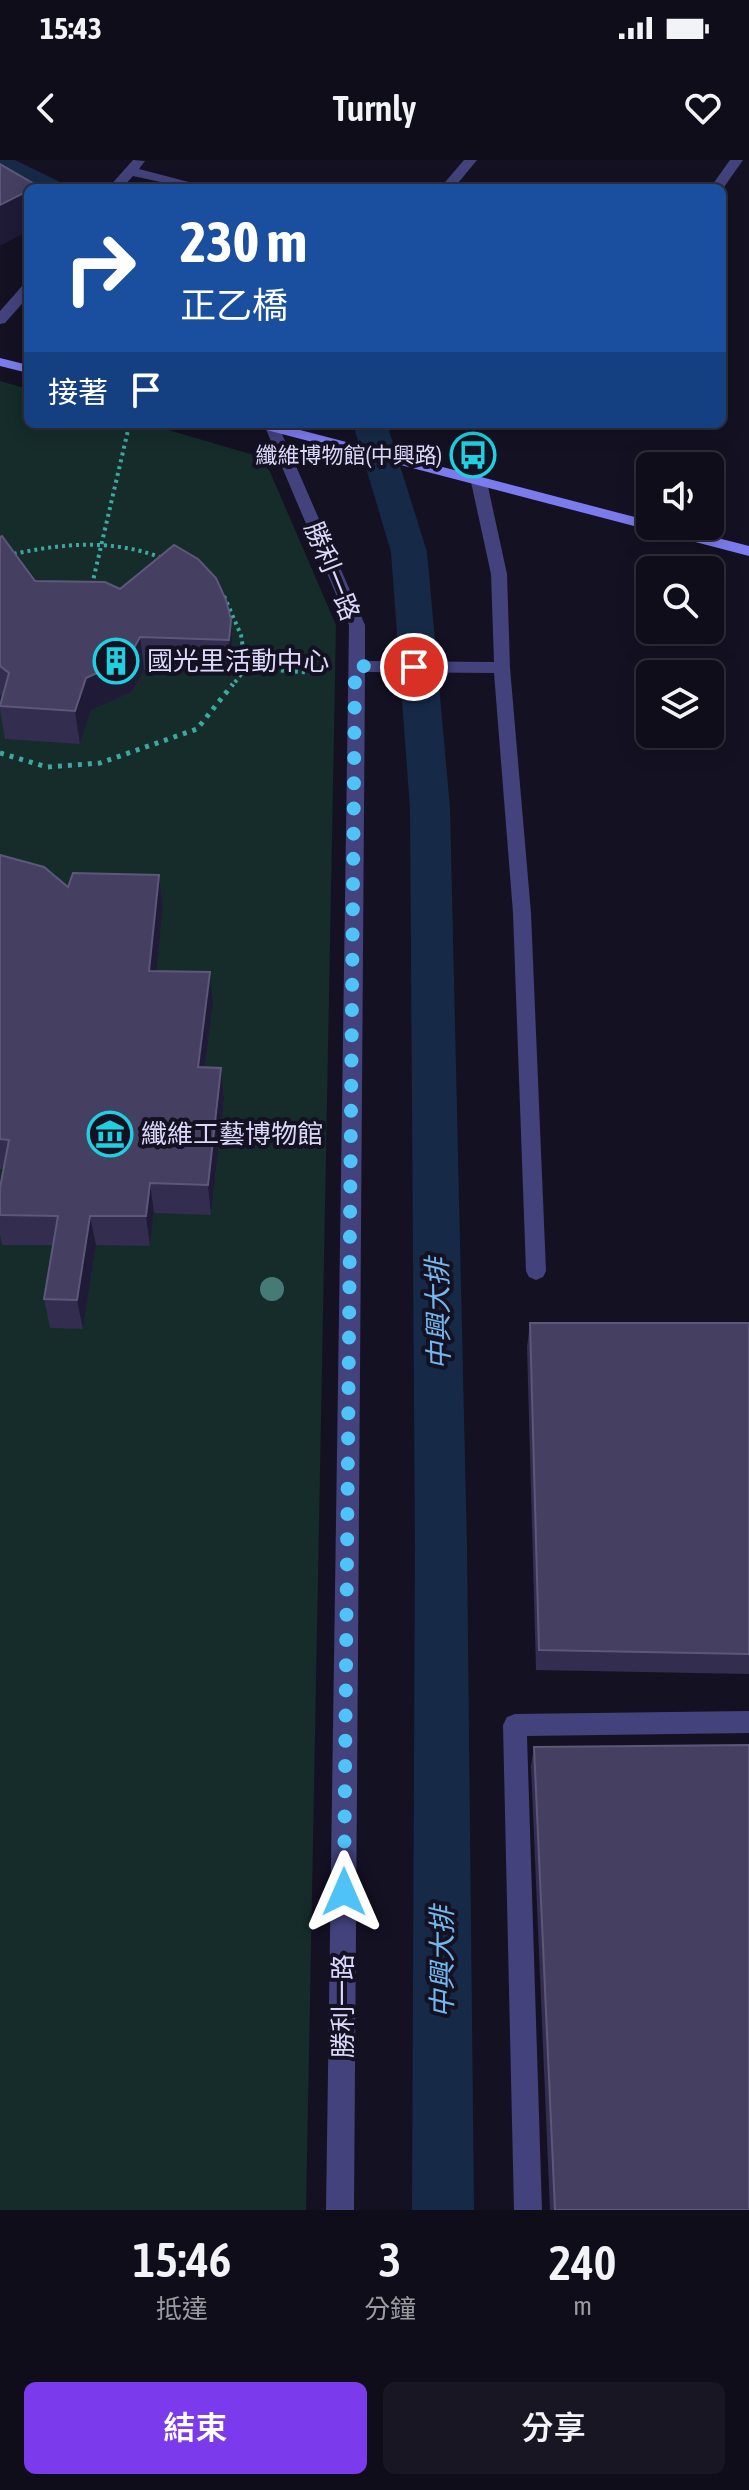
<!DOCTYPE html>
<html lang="zh-TW">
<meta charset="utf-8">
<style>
body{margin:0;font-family:"Asap Condensed","Noto Sans TC",sans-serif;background:#181623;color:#f1f3f6;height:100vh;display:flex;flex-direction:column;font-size:30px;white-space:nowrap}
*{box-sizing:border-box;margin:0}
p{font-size:26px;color:#9b9ca2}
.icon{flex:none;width:44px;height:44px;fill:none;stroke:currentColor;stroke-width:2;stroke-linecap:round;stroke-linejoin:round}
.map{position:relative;height:2050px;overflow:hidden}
.details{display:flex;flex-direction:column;background:#0f0d1a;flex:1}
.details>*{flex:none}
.guide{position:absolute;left:24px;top:24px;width:702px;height:244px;border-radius:12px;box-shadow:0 4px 20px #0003,0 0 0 2px #2f2d39;background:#1a4fa0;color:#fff;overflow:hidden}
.controls{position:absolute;left:636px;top:292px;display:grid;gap:16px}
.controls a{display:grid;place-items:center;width:88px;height:88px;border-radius:12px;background:#0f0d1a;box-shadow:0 4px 20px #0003,0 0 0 2px #2f2d39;font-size:40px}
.pin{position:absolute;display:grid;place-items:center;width:68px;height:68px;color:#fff;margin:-34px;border:4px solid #fff;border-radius:50%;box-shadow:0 2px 8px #0007}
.me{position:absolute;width:88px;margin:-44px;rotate:0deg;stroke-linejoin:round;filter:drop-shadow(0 0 6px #0008)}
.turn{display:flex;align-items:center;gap:28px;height:168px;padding:0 24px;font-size:36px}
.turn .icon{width:104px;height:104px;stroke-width:2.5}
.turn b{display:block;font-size:56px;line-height:68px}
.then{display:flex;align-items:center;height:76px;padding:0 24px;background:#0003;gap:16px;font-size:30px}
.eta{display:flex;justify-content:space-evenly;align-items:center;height:136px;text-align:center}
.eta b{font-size:48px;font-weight:600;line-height:56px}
.cta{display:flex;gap:16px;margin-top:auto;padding:16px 24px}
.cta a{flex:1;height:92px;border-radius:12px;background:#7c3aed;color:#fff;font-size:32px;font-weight:600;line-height:92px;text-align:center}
.cta a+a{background:#181623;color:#f1f3f6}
.status{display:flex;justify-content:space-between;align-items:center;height:56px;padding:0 40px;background:#0f0d1a;direction:ltr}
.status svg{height:22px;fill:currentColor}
header{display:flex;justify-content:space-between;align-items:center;height:104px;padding:0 24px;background:#0f0d1a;font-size:36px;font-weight:600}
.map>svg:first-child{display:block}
.green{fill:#152c2b}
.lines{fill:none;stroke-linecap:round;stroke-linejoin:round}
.canal{fill:#162a48;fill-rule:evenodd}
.path-far1{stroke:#3ea8a0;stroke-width:4;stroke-dasharray:3 4;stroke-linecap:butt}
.path{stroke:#3ea8a0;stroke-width:5;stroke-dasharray:4 6;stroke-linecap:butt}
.lane{fill:#43427c;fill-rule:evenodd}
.street{fill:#43427c;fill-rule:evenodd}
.secondary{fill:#7c7bee;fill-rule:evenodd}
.tree{fill:#457b74}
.wall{fill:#332d4f}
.shaded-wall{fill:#1f1a36}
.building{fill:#453f61;stroke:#5d5779;stroke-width:2}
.route{stroke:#4fc3f7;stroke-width:14;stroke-dasharray:0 25.2}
.labels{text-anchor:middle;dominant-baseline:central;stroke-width:8;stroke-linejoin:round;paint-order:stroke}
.far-poi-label{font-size:22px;fill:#dcd8fa;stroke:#141123;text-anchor:end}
.street-label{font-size:26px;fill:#dcd8fa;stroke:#141123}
.poi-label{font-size:26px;fill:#dcd8fa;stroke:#141123;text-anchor:start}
.water-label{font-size:28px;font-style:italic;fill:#73b7ed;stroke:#141123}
</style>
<div class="status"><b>15:43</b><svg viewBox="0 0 49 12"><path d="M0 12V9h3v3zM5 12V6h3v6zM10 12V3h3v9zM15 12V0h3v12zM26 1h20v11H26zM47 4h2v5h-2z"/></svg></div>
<header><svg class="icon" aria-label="back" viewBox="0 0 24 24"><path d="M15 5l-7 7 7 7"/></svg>Turnly<svg class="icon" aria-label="heart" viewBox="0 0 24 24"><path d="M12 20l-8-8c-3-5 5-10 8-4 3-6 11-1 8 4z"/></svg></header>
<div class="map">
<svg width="749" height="2050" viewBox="0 0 749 2050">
<rect width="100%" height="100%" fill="#141123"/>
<path class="green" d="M0 221 28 229V264H148L264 298 336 465 306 2050H0Z"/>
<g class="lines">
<path class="canal" d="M0 0H15L60 22 64 28 28 29 0 16Z
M353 264H387L427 392 450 648 467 1388 474 2050H412L415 1388 410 648 391 392Z"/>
<path class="path-far1" d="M0 397C56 384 110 377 165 399
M92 425 129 266
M224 436 241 475 246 508 232 526
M246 508 317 513"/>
<path class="path" d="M0 593 47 607 100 603 197 569 233 524"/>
<path class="lane" d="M730 0H743L722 30 710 28Z"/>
<path class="street" d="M133 0 145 1 139 9 212 28H188L133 16 122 28H108Z
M464 0H477L454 28H440Z
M28 124V137L5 163 0 164V151L23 125Z
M267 264H277L279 267 365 465V501L494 502 491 414 471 322 479 317 487 322 507 414 510 508 531 753 546 1111 543 1117 536 1120 529 1117 526 1111 513 753 494 513 365 512 354 2050H326L349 465 265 267Z
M749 1551V1573L527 1576 542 2050H514L503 1565 507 1557 515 1554Z"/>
<path class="secondary" d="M0 198 28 205V213L0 206Z
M253 264H277L650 361V366H671L749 386V396L255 267Z"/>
</g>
<circle class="tree" cx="272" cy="1129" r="12"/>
<path class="wall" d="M0 377 35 421 120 429 231 460 233 493 231 513 144 510 132 532 91 550 80 584 5 579 0 550V543L2 536 0 534Z
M0 695 68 727 159 715 163 747 156 811 213 844 205 907 221 908 224 939 211 1055 154 1053 150 1086 96 1085 83 1169 50 1168 44 1139 53 1085H2L0 1075V1028L4 1009H0Z
M530 1163H749V1514L536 1510 527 1187Z
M534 1587 749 2050H550L531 1606Z"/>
<path class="shaded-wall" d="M28 31V71L0 86V45Z
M231 460 233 493 231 513 229 480Z
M140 477 144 510 132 532 91 550 80 584 75 551 86 518Z
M159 715 163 747 153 843 149 811Z
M210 812 213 844 201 938 198 907Z
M221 908 224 939 211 1055 208 1025Z
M150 1023 154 1053 150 1086 146 1056Z
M90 1056 96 1085 83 1169 77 1140Z"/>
<path class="building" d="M0 4 38 26 33 28H28V31L0 45Z
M2 376 35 421 105 422 120 429 174 385 198 399 216 418 226 440 231 460 229 480 140 477 128 499 86 518 75 551 0 546 9 513 0 506V377Z
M0 695 44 707 68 727 73 713 159 715 149 811 210 812 198 907 221 908 208 1025 150 1023 146 1056H90L77 1140 44 1139 58 1056 0 1055V1028L9 980 0 979Z
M530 1163H749V1494L539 1490Z
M749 1585V2050H555L534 1587Z"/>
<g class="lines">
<path class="route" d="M344 1732 355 506 414 507"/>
</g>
<defs>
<g id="bus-ring" transform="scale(2.3)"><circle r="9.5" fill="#141123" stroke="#1dd1e1" stroke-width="1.5"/><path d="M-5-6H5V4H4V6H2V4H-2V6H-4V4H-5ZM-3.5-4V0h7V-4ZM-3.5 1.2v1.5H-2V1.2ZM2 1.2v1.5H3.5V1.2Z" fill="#1dd1e1"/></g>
<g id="building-ring" transform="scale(2.3)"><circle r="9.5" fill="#141123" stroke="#1dd1e1" stroke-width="1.5"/><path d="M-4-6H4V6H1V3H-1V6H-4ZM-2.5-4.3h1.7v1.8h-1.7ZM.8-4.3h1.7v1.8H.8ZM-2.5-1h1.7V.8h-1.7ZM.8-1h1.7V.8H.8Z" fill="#1dd1e1"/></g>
<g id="museum-ring" transform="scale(2.3)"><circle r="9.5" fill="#141123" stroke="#1dd1e1" stroke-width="1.5"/><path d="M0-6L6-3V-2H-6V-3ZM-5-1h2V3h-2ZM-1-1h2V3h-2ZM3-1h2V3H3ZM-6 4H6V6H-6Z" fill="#1dd1e1"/></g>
</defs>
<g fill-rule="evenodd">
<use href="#bus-ring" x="473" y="295"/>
<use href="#building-ring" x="116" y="501"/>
<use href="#museum-ring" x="110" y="974"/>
</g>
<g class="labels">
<g class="far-poi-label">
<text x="442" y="295">纖維博物館(中興路)</text>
</g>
<g class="street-label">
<text transform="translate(332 411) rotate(68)">勝利一路</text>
<text transform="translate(343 1846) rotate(-90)">勝利一路</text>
</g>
<g class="poi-label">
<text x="147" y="501">國光里活動中心</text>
<text x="141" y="974">纖維工藝博物館</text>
</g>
<g class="water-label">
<text transform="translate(438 1154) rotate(-91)">中興大排</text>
<text transform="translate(442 1802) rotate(-90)">中興大排</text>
</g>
</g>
</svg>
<div class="controls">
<a><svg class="icon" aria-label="sound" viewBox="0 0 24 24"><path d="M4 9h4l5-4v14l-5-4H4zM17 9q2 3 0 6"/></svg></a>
<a><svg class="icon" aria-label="search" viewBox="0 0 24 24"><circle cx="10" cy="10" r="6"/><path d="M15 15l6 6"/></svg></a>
<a><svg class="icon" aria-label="layers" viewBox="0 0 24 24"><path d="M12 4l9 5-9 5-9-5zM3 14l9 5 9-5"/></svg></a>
</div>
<div class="pin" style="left:414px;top:507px;background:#d93025"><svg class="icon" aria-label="arrive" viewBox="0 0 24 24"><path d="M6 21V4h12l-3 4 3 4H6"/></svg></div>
<svg class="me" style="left:344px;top:1732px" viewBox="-20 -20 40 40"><path d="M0-17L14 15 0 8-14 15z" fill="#4fc3f7" stroke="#fff" stroke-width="4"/></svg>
<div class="guide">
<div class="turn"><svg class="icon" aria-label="right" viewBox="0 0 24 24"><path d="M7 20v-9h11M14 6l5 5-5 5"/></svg><div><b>230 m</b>正乙橋</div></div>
<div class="then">接著<svg class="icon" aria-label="arrive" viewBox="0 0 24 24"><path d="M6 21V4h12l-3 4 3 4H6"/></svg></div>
</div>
</div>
<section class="details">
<div class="eta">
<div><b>15:46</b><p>抵達</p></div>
<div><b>3</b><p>分鐘</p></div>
<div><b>240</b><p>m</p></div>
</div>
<div class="cta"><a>結束</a><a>分享</a></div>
</section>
